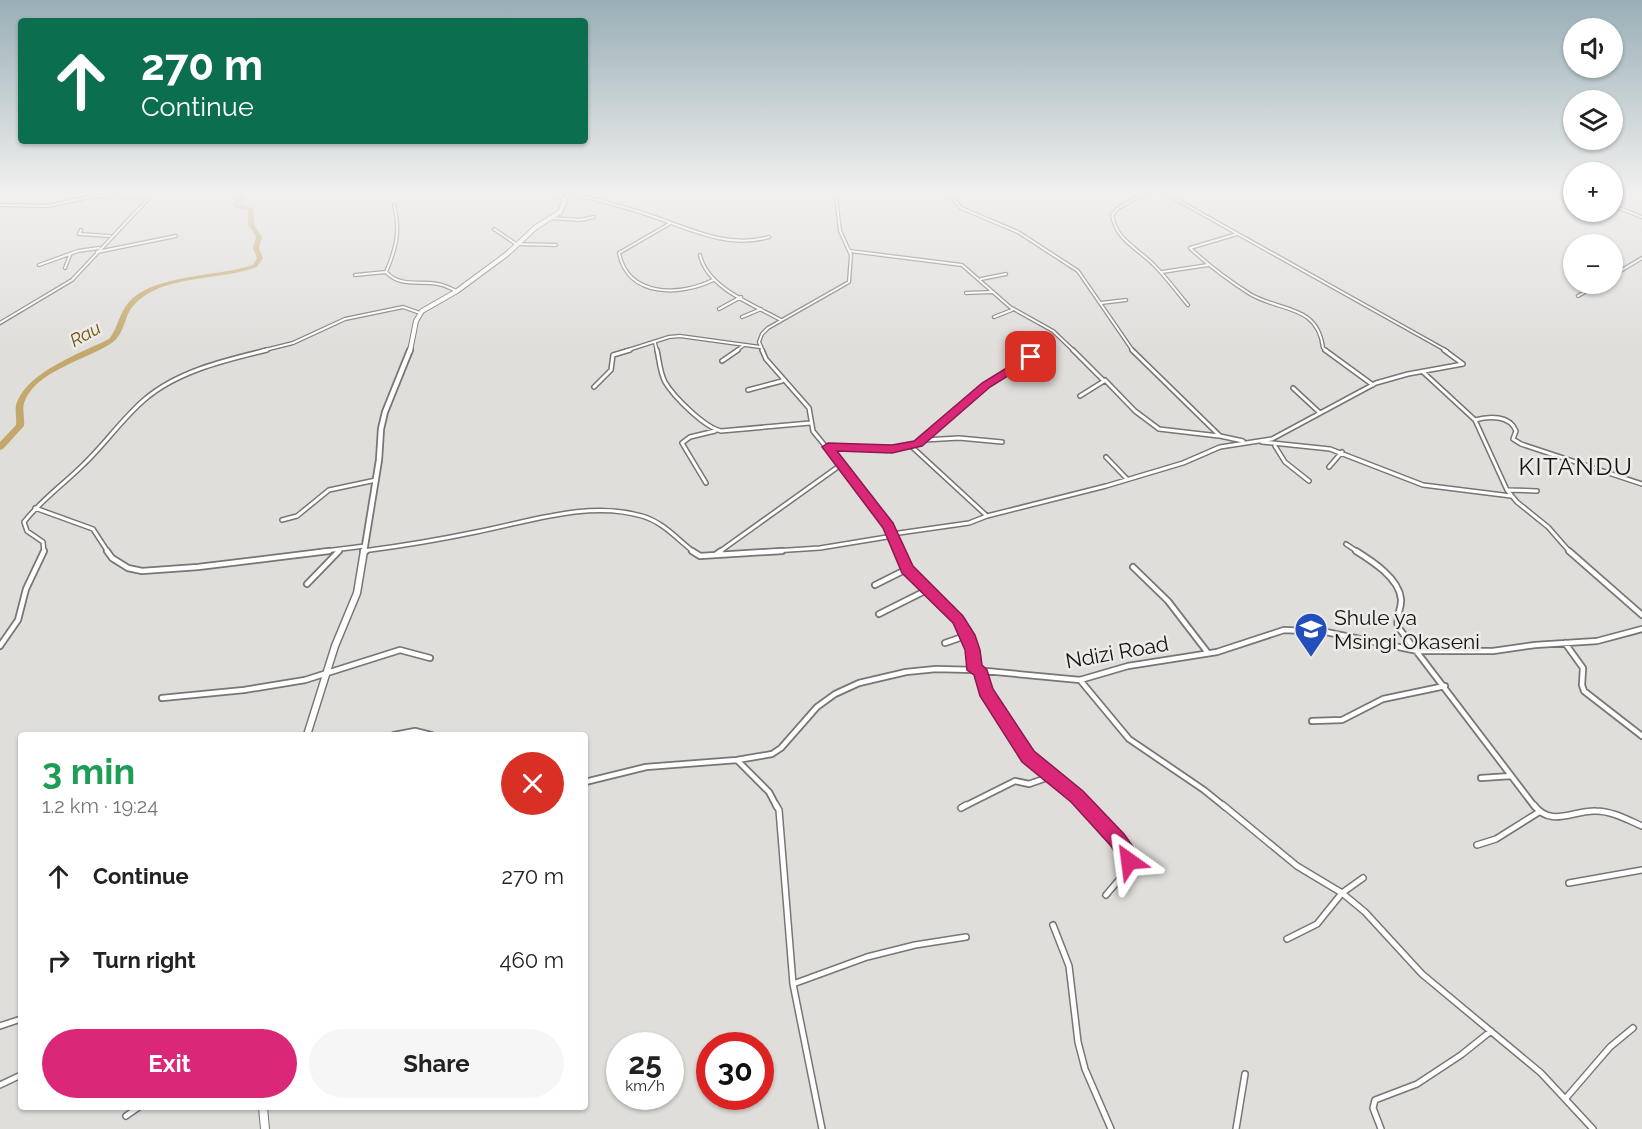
<!DOCTYPE html>
<meta charset="utf-8">
<style>
body{margin:0;font-family:Raleway,sans-serif;background:#f6f6f6;color:#222;height:100vh;display:flex;flex-direction:column;font-size:22px;white-space:nowrap}
*{box-sizing:border-box;margin:0}
p{font-size:20px;color:#767676}
.icon{flex:none;width:33px;height:33px;fill:none;stroke:currentColor;stroke-width:2;stroke-linecap:round;stroke-linejoin:round}
.map{position:relative;flex:1;overflow:hidden}
.panel{position:absolute;left:18px;top:732px;width:570px;height:378px;display:flex;flex-direction:column;background:#fff;border-radius:6px;box-shadow:0 2px 4px #0004}
.panel>*{flex:none}
.guide{position:absolute;left:18px;top:18px;width:570px;height:126px;border-radius:6px;box-shadow:0 2px 4px #0004;background:#0b6e4f;color:#fff;overflow:hidden}
.buttons{position:absolute;left:1563px;top:18px;display:grid;gap:12px}
.buttons a{display:grid;place-items:center;width:60px;height:60px;border-radius:50%;background:#fff;box-shadow:0 2px 4px #0004;font-size:30px}
.speed{position:absolute;left:606px;top:1032px;display:flex;gap:12px;font-size:30px;font-weight:700;text-align:center}
.speed>*{display:grid;place-content:center;width:78px;height:78px;border-radius:50%;background:#fff;box-shadow:0 2px 4px #0004;line-height:1}
.speed small{font-size:15px;font-weight:400}
.speed .limit{border:9px solid #d22;background:#fff;color:#111}
.pin{position:absolute;display:grid;place-items:center;width:51px;height:51px;color:#fff;margin:-26px;border-radius:12px;box-shadow:0 3px 9px #0006}
.me{position:absolute;width:66px;margin:-33px;rotate:329deg;stroke-linejoin:round;filter:drop-shadow(0 0 4px #0008)}
.turn{display:flex;align-items:center;gap:21px;height:126px;padding:0 24px;font-size:27px}
.turn .icon{width:78px;height:78px;stroke-width:2.5}
.turn b{display:block;font-size:42px;line-height:51px}
.round{display:grid;place-items:center;flex:none;width:63px;height:63px;border-radius:32px;background:#f6f6f6}
.head{display:flex;align-items:center;justify-content:space-between;height:102px;padding:0 24px}
h1{font-size:36px;font-weight:700;line-height:45px;color:#1e9e55}
.primary-button{display:flex;gap:12px;margin-top:auto;padding:12px 24px}
.primary-button a{flex:1;height:69px;border-radius:36px;background:#db2777;color:#fff;font-size:24px;font-weight:700;line-height:69px;text-align:center}
.primary-button a+a{background:#f6f6f6;color:#222}
ul{padding:0;list-style:none}
li{display:flex;align-items:center;gap:18px;height:84px;padding:0 24px}
li div{flex:1}
li b{display:block;font-size:22px}
li em{font-style:normal}
.map>svg:first-child{display:block}
.lines{fill:none;stroke-linecap:round;stroke-linejoin:round}
.river{fill:#c3a76b;fill-rule:evenodd}
.minor-far3-casing{stroke:#787674;stroke-width:4.5}
.minor-far2-casing{stroke:#787674;stroke-width:6}
.minor-far1-casing{stroke:#787674;stroke-width:8}
.minor-casing{stroke:#787674;stroke-width:8}
.tertiary-far3-casing{stroke:#787674;stroke-width:6}
.tertiary-far2-casing{stroke:#787674;stroke-width:8}
.tertiary-far1-casing{stroke:#787674;stroke-width:9}
.tertiary-casing{stroke:#787674;stroke-width:10}
.minor-far3{stroke:#fff;stroke-width:2}
.minor-far2{stroke:#fff;stroke-width:3}
.minor-far1{stroke:#fff;stroke-width:4.5}
.minor{stroke:#fff;stroke-width:5}
.tertiary-far3{stroke:#fff;stroke-width:4}
.tertiary-far2{stroke:#fff;stroke-width:4.5}
.tertiary-far1{stroke:#fff;stroke-width:6}
.tertiary{stroke:#fff;stroke-width:8}
.route{fill:#db2777;stroke:#8e194d;stroke-width:1.5}
.labels{text-anchor:middle;dominant-baseline:central;stroke-width:5;stroke-linejoin:round;paint-order:stroke}
.far-water-label{font-size:18px;font-style:italic;fill:#6f5204;stroke:#ecebe8}
.poi-label{font-size:21px;fill:#131312;stroke:#ecebe8;text-anchor:start}
.street-label{font-size:21px;fill:#131312;stroke:#ecebe8}
.quarter-label{font-size:24px;letter-spacing:1.5px;fill:#131312;stroke:#ecebe8}
</style>
<div class="map">
<svg width="1642" height="1129" viewBox="0 0 1642 1129">
<rect width="100%" height="100%" fill="#dfdedb"/>
<g class="lines">
<path class="river" d="M244 192H250L238 204 253 208 254 224 262 237 259 248 263 258 257 267C224 279 186 276 155 290 144 295 133 303 128 314 124 323 122 335 113 342 89 359 34 371 24 403 22 410 25 419 24 426L3 449 0 450V442L16 425C17 418 14 409 17 402 29 371 81 353 109 339 118 328 119 313 129 302 154 274 217 277 253 265L257 258 253 248 256 237 248 224V210L235 208 232 204Z"/>
<g class="minor-far3-casing">
<path id="minor-far3" d="M562 192C589 197 617 205 643 213 684 226 726 250 769 237
M948 192 961 208 1018 232 1078 271 1133 351
M1146 192 1117 209 1112 215C1116 240 1137 248 1154 265 1166 277 1177 292 1188 305
M1163 192 1447 351
M0 205 48 206 94 196 144 194 149 198 72 280 0 323
M394 205C401 230 396 249 386 272 401 288 419 280 438 284 445 285 451 289 457 291
M1612 205 1642 217
M551 218 580 220 594 217
M669 224 619 253C628 298 681 296 713 280
M494 229 516 244 556 245
M81 230 79 234 110 236
M1237 234 1190 248C1208 265 1228 280 1250 294 1280 312 1318 304 1323 348L1327 351
M850 251 962 265 1010 307 1053 331 1074 351
M97 252 176 236
M700 255C707 288 754 305 781 320
M39 265 78 251 99 248
M65 268 70 255
M1162 272 1208 265
M355 275 386 272
M1612 276 1642 258
M981 279 1006 274
M966 293 992 292
M1578 296 1599 284
M1101 303 1126 300
M719 309 741 297
M742 317 761 309
M994 317 1012 310
M655 343 657 351
M261 351 293 343 345 319 403 307 420 313
M625 351 669 337 680 336 760 347
M736 351 744 345
M763 351 759 342 762 334 768 328 849 282 851 255 840 231 836 197 833 192"/>
</g>
<g class="minor-far2-casing">
<path id="minor-far2" d="M657 350C659 359 660 373 665 382 674 397 704 427 721 431L810 423
M762 350 766 359 809 408 813 431 879 512 900 552
M1073 350 1104 381 1080 396
M1132 350 1220 436 1243 441
M1325 350 1373 385
M722 361 738 350
M1423 372 1475 420 1507 490 1517 502 1548 527 1570 552
M1105 380 1135 411 1159 429 1219 436
M594 387 611 370 613 355 630 350
M1293 388 1320 413
M748 390 782 381
M1475 420C1489 416 1510 415 1516 431L1513 439 1521 444 1642 484
M924 440 959 438 1002 442
M1262 442 1330 449 1423 485 1511 496
M911 446 987 516
M1275 446 1285 462 1309 481
M829 447 892 449 918 444 986 385 1031 357
M1106 457 1127 479
M1329 467 1342 452
M706 483 682 443 690 437 715 431
M1508 490 1537 491
M35 508 93 529 108 552
M282 520 297 516 329 490 376 480
M892 534 969 523 987 516 1106 486 1183 463 1220 447 1272 439 1376 383 1408 374 1463 364 1444 350
M1346 544 1358 552
M363 551C401 546 438 540 476 532 528 522 589 500 642 516 663 522 677 539 694 552
M44 552 43 542 27 531 24 522C41 500 64 484 84 464 105 444 122 419 144 400 177 371 226 360 267 350
M317 552 365 546
M719 552 842 464
M759 552 820 548 893 536"/>
</g>
<g class="minor-far1-casing">
<path id="minor-far1" d="M107 551 112 558 128 568 142 571 198 567 329 551
M363 551H366
M692 551 700 556 782 551
M899 551 907 569 958 620 968 635 973 650 975 670
M1356 551C1372 561 1399 578 1401 599 1402 609 1395 616 1398 627L1535 807
M1569 551 1642 615
M715 555 721 551
M1133 567 1168 601 1208 653
M307 584 339 551
M875 585 907 569
M879 614 927 590
M945 643 968 635
M1565 643 1583 668 1582 685 1584 691 1642 736
M0 646 18 620 26 589 44 551
M980 670 993 703 1022 749 1087 807
M1080 680 1129 739 1204 790 1225 807
M162 698 244 690 305 680 400 650 430 658
M1312 721 1342 720 1383 699 1445 686
M394 735 415 731 431 735
M738 761 769 792 777 807
M1481 778 1511 776
M585 782 646 767 737 760 772 754 781 748 817 707 835 694 859 683 906 672 936 669 975 670 1080 680 1128 666 1217 652 1284 630 1326 632 1418 651H1493L1535 645 1597 641 1642 629
M963 807 1015 781 1029 784 1052 776"/>
</g>
<g class="minor-casing">
<path id="minor" d="M776 805 779 810 793 984 822 1129
M1085 805 1121 844 1129 862 1123 875 1106 895
M1223 805 1297 866 1342 893 1365 912 1422 974 1541 1073 1593 1129
M1534 805C1551 828 1573 810 1596 811 1612 811 1628 820 1642 826
M961 808 966 805
M1477 845 1496 839 1539 812
M1569 883 1642 870
M1053 925 1069 966 1078 1042 1085 1069 1111 1129
M1287 939 1317 924 1342 893 1363 878
M793 984 867 957 915 945 966 937
M0 1026 21 1019
M0 1085 21 1075
M1566 1098 1610 1047 1633 1028
M126 1116 139 1107
M1236 1129 1245 1074
M1381 1129 1373 1108 1375 1100 1417 1084 1461 1055 1491 1031"/>
</g>
<g class="tertiary-far3-casing">
<path id="tertiary-far3" d="M410 351 416 321 422 311 457 291 507 254 536 227 560 212 565 201 558 192"/>
</g>
<g class="tertiary-far2-casing">
<path id="tertiary-far2" d="M364 552 379 460 381 429 385 412 410 350"/>
</g>
<g class="tertiary-far1-casing">
<path id="tertiary-far1" d="M307 735 335 646 357 593 364 551"/>
</g>
<g class="tertiary-casing">
<path id="tertiary" d="M263 1107 265 1129"/>
</g>
<use href="#minor-far3" class="minor-far3"/>
<use href="#minor-far2" class="minor-far2"/>
<use href="#minor-far1" class="minor-far1"/>
<use href="#minor" class="minor"/>
<use href="#tertiary-far3" class="tertiary-far3"/>
<use href="#tertiary-far2" class="tertiary-far2"/>
<use href="#tertiary-far1" class="tertiary-far1"/>
<use href="#tertiary" class="tertiary"/>
</g>
<linearGradient id="sky" x2="0" y2="1"><stop stop-color="#99afb6"/><stop offset="0.55" stop-color="#f1f0ef"/><stop offset="1" stop-color="#f1f0ef" stop-opacity="0"/></linearGradient>
<rect width="1642" height="350" fill="url(#sky)"/>
<path class="route" d="M1031 353 1035 354V359L990 387 922 446 892 453 837 451 893 523 913 566 963 616 975 635 980 650 982 665 987 670 993 689 1034 751 1083 791 1124 834 1134 848 1138 861 1136 867 1129 870 1123 867 1111 846 1071 802 1022 762 980 696 974 675 967 670 965 650 953 623 902 573 883 528 822 447 828 443 892 445 914 441 982 383Z"/>
<defs>
<g id="school-pin" transform="scale(1.725)"><path d="M0 17L-7.5 6A9.5 9.5 0 1 1 7.5 6Z" fill="#244ebc" stroke="#ecebe8"/><path d="M0-5L7-2L0 1L-7-2ZM-4 1L0 2.5L4 1V4Q0 6-4 4Z" fill="#fff"/></g>
</defs>
<g fill-rule="evenodd">
<use href="#school-pin" x="1311" y="629"/>
</g>
<g class="labels">
<g class="far-water-label">
<text transform="translate(85 334) rotate(-29)">Rau</text>
</g>
<g class="poi-label">
<text x="1334" y="617">Shule ya<tspan x="1334" dy="24">Msingi Okaseni</tspan></text>
</g>
<g class="street-label">
<text transform="translate(1117 652) rotate(-10)">Ndizi Road</text>
</g>
<g class="quarter-label">
<text x="1576" y="466">KITANDU</text>
</g>
</g>
</svg>
<div class="buttons">
<a><svg class="icon" aria-label="sound" viewBox="0 0 24 24"><path d="M4 9h4l5-4v14l-5-4H4zM17 9q2 3 0 6"/></svg></a>
<a><svg class="icon" aria-label="layers" viewBox="0 0 24 24"><path d="M12 4l9 5-9 5-9-5zM3 14l9 5 9-5"/></svg></a>
<a>+</a>
<a>−</a>
</div>
<div class="speed"><div>25<small>km/h</small></div><div class="limit">30</div></div>
<div class="pin" style="left:1031px;top:357px;background:#d93025"><svg class="icon" aria-label="arrive" viewBox="0 0 24 24"><path d="M6 21V4h12l-3 4 3 4H6"/></svg></div>
<svg class="me" style="left:1129px;top:861px" viewBox="-20 -20 40 40"><path d="M0-17L14 15 0 8-14 15z" fill="#db2777" stroke="#fff" stroke-width="4"/></svg>
<div class="guide">
<div class="turn"><svg class="icon" aria-label="ahead" viewBox="0 0 24 24"><path d="M12 20V5M6 11l6-6 6 6"/></svg><div><b>270 m</b>Continue</div></div>
</div>
<section class="panel">
<div class="head"><div><h1>3 min</h1><p>1.2 km · 19:24</p></div><a class="round" style="background:#d93025;color:#fff"><svg class="icon" aria-label="close" viewBox="0 0 24 24"><path d="M6 6l12 12M18 6L6 18"/></svg></a></div>
<ul>
<li><svg class="icon" aria-label="ahead" viewBox="0 0 24 24"><path d="M12 20V5M6 11l6-6 6 6"/></svg><div><b>Continue</b></div><em>270 m</em></li>
<li><svg class="icon" aria-label="right" viewBox="0 0 24 24"><path d="M7 20v-9h11M14 6l5 5-5 5"/></svg><div><b>Turn right</b></div><em>460 m</em></li>
</ul>
<div class="primary-button"><a>Exit</a><a>Share</a></div>
</section>
</div>
